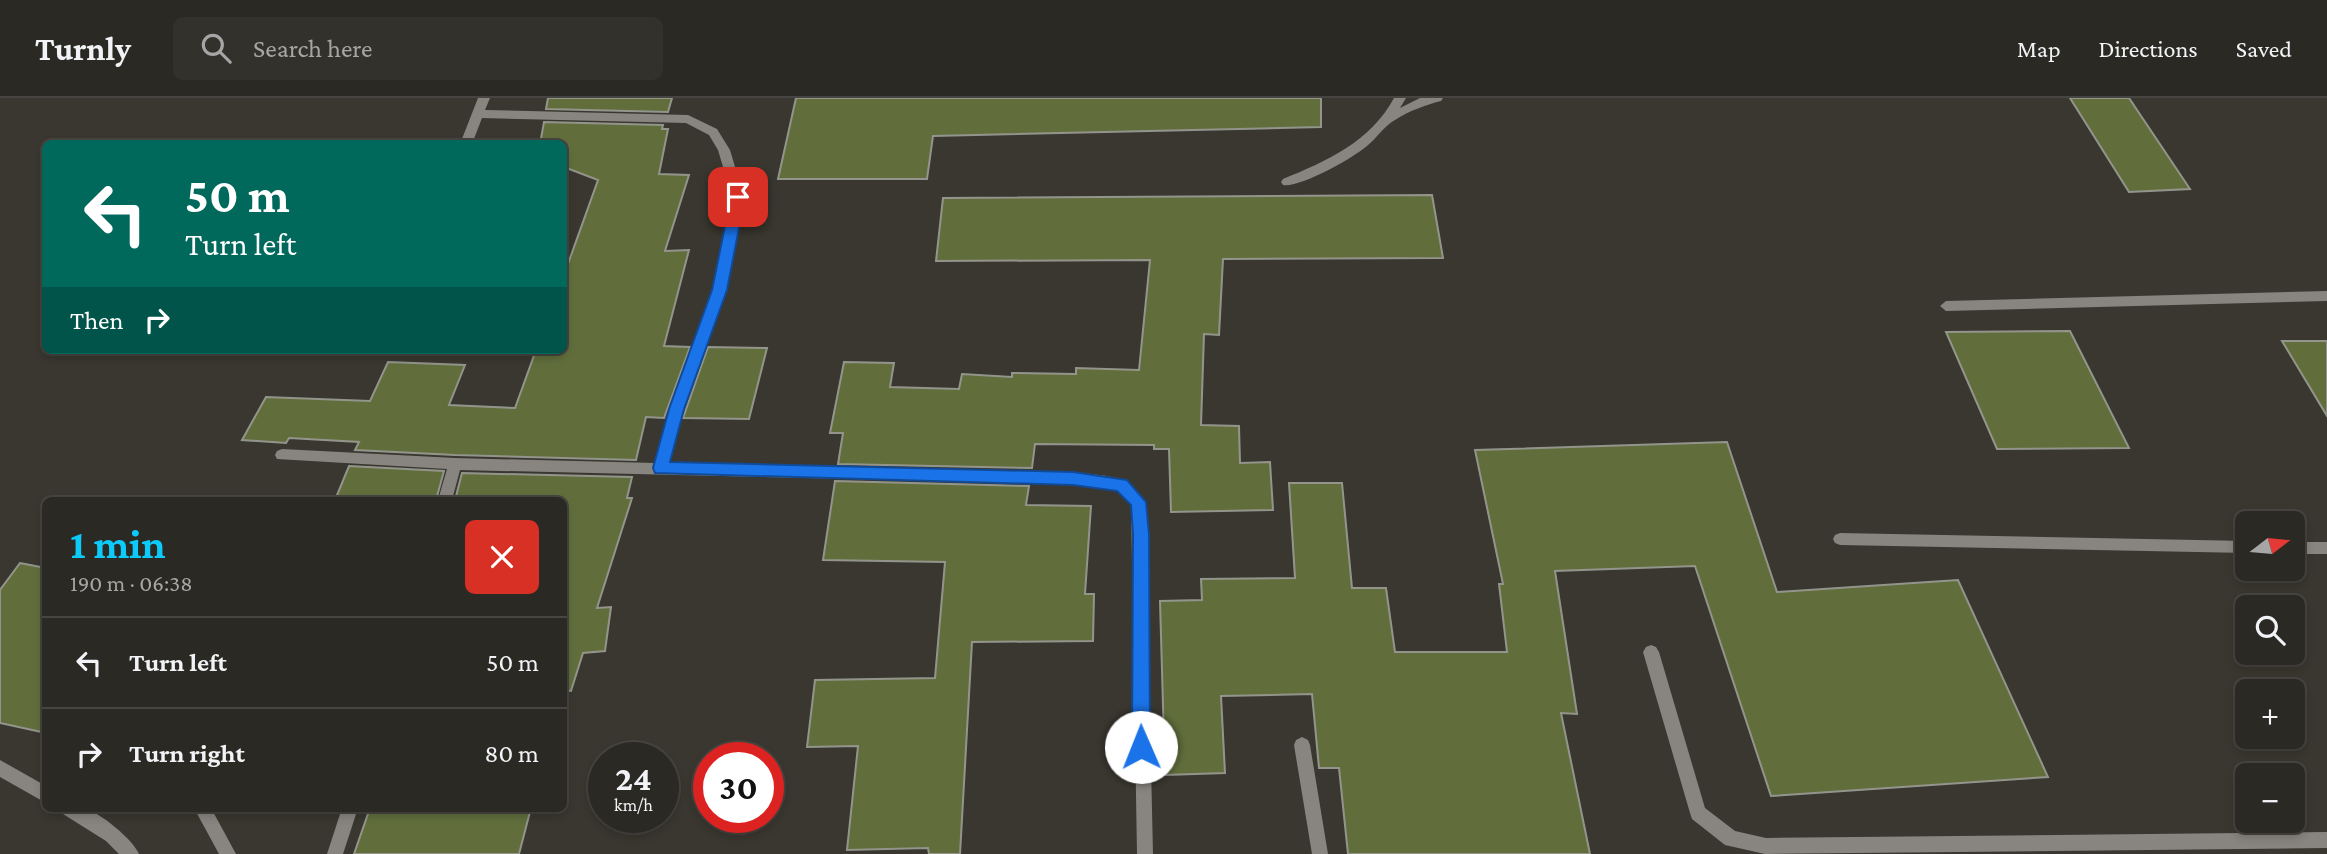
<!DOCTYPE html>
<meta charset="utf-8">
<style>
body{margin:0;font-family:"Crimson Pro",serif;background:#33312b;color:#f1f3f6;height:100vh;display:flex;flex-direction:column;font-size:26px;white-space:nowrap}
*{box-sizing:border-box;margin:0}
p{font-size:23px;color:#a6a6a6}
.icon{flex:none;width:38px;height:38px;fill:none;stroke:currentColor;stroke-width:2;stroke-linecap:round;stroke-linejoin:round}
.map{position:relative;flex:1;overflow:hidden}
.panel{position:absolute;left:42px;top:399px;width:525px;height:315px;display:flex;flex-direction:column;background:#2b2923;border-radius:10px;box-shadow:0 4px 10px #0003,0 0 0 2px #474541}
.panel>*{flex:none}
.top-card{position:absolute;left:42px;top:42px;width:525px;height:214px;border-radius:10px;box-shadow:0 4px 10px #0003,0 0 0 2px #474541;background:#00695c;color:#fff;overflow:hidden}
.needle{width:46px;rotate:74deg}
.controls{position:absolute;left:2235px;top:413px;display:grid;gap:14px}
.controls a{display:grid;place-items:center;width:70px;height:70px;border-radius:10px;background:#2b2923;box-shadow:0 4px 10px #0003,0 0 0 2px #474541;font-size:35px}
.speed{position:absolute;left:588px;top:644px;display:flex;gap:14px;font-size:35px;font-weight:700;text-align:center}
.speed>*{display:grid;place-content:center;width:91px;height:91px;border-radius:50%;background:#2b2923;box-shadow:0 4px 10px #0003,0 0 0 2px #474541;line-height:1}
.speed small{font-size:18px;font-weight:400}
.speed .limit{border:10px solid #d22;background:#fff;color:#111}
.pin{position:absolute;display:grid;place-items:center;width:60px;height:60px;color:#fff;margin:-30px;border-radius:14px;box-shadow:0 4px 10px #0006}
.me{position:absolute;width:77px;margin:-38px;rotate:359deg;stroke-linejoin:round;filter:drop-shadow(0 0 5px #0008)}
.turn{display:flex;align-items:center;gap:24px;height:147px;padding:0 28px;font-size:32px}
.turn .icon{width:91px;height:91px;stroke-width:2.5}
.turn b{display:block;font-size:49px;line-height:60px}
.then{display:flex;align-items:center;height:66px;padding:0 28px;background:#0003;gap:14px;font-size:26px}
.round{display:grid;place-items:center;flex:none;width:74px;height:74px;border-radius:10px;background:#33312b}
.overview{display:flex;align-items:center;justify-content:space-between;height:119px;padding:0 28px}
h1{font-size:42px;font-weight:700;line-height:52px;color:#0ccafa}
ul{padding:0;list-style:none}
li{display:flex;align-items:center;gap:21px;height:91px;padding:0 28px;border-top:2px solid #474541}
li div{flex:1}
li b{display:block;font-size:26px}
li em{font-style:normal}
header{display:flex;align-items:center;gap:42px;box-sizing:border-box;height:98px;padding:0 35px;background:#2b2923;border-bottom:2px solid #474541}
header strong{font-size:33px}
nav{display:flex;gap:38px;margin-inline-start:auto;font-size:24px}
.search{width:490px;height:63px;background:#33312b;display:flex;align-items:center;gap:18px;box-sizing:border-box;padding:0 24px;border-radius:10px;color:#a6a6a6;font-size:26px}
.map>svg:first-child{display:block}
.building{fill:#616e3c;stroke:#93958c;stroke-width:2}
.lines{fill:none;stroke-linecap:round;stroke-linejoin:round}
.lane{fill:#888581;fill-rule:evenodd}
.street{fill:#888581;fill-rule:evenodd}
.route{fill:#1a73e8;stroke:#114b97;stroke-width:2}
</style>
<header>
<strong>Turnly</strong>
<div class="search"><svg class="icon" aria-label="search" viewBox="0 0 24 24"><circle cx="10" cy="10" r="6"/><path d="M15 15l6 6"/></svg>Search here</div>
<nav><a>Map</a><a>Directions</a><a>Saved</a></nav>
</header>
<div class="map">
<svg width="2327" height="756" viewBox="0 0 2327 756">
<rect width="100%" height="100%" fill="#39372f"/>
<path class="building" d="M548 0H672L668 14 546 11Z
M796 0H1321V29L933 38 927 81H778Z
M2070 0H2129L2190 91 2129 94Z
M544 24 663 27 662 31H668L659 76 689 77 665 153 689 152 664 248 690 249 664 320 646 319 636 362 455 357 355 352 359 344 289 340 286 345 242 342 266 299 370 303 388 264 465 267 449 307 515 310 536 252H564V177L598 82 564 69V46H540Z
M1432 97 1443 160 1223 161 1219 237 1204 236 1201 327 1239 328 1240 365 1270 364 1273 412 1171 414 1169 351H1154V347L1035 346 1032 370 838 366 843 335H830L844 264 894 265 890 289 959 291 962 276 1012 279V275L1076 276V270L1139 272 1150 162 936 163 943 100Z
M2070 233 2129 350 1997 351 1946 234Z
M2282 243H2327V318Z
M708 249 767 250 749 321 683 320Z
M1727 344 1777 494 1958 482 2048 679 1771 698 1695 468 1555 473 1577 616 1561 615 1590 756H1348L1339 670H1319L1312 596 1221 598 1225 675 1165 677 1160 503 1202 502 1201 481 1295 480 1289 385H1342L1352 490H1386L1395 554H1507L1499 486H1503L1475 352Z
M349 368 444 373 436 402H335Z
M462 375 632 379 627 400H632L597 510 611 509 605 553 583 555 571 593 564 592V402H455Z
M835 383 1029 388 1026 407 1091 408 1085 496H1094L1093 543 972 544 960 756H929L928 750 847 752 858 648 807 649 815 582 935 580 945 464 823 462Z
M20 465 46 470V635L0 625V492Z
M370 710H531L519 756H354Z"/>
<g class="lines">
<path class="lane" d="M1394 0H1406L1400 10 1420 0H1443L1441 3C1425 7 1409 13 1395 22 1384 28 1377 40 1367 48 1353 60 1300 90 1283 87L1281 84 1283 81C1327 63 1370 44 1394 0Z
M2327 193V203L1946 213 1940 208 1946 203Z
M1840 435 2247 443V455L1840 447 1835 445 1833 441 1835 437Z
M2292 444H2327V456H2292Z
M1651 547 1656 549 1659 554 1705 710 1735 733 1766 740 2327 734V750L1765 756 1725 747 1692 721 1690 715 1643 554 1646 549Z
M1302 639 1308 642 1310 647 1328 756H1312L1294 647 1296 642Z"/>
<path class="street" d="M478 0H490L485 12 688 17 717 31 730 52 744 99 726 192 683 311 669 365 1072 374C1102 378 1129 375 1145 404L1153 756H1137L1131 406 1118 392 1072 386 460 372 452 402H438L447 371 277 361 275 357 277 353 282 351 455 360 655 365 669 311 714 192 732 99 718 52 709 37 686 25 482 20 472 46H460Z
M0 662 46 688V705L0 679Z
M61 710C68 710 77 709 84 710 99 714 133 741 139 756H119L106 743 63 716Z
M194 710H211L236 756H219Z
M342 710H358L343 756H327Z"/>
</g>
<path class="route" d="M738 94 745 99 727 192 684 311 670 364 1073 374 1127 382 1146 404 1149 436 1150 649 1148 655 1141 658 1135 655 1132 649 1133 436 1131 407 1117 393 1073 387 655 375 653 370 669 311 712 192 731 99Z"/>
</svg>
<div class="controls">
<a><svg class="needle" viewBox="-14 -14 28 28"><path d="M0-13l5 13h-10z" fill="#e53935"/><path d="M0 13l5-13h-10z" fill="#a6a6a6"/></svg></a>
<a><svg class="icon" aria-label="search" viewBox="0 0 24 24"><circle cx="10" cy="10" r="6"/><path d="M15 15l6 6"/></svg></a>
<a>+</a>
<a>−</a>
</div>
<div class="speed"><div>24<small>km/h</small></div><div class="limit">30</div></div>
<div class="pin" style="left:738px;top:99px;background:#d93025"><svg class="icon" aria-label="arrive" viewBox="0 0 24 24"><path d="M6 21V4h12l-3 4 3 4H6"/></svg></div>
<svg class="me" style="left:1141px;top:649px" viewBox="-20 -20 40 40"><circle r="19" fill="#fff"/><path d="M0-13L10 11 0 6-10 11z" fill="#1a73e8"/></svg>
<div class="top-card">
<div class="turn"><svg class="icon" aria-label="left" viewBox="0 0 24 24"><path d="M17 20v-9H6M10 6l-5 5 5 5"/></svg><div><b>50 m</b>Turn left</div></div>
<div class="then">Then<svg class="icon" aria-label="right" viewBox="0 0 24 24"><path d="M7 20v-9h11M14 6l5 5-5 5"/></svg></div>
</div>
<section class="panel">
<div class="overview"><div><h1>1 min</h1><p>190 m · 06:38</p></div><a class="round" style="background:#d93025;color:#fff"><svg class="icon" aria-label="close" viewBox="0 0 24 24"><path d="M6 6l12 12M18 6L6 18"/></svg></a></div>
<ul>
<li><svg class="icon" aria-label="left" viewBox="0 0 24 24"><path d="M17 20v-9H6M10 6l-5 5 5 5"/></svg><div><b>Turn left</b></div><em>50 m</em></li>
<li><svg class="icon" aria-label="right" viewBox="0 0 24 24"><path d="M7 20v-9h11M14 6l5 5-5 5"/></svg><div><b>Turn right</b></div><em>80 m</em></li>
</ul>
</section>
</div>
